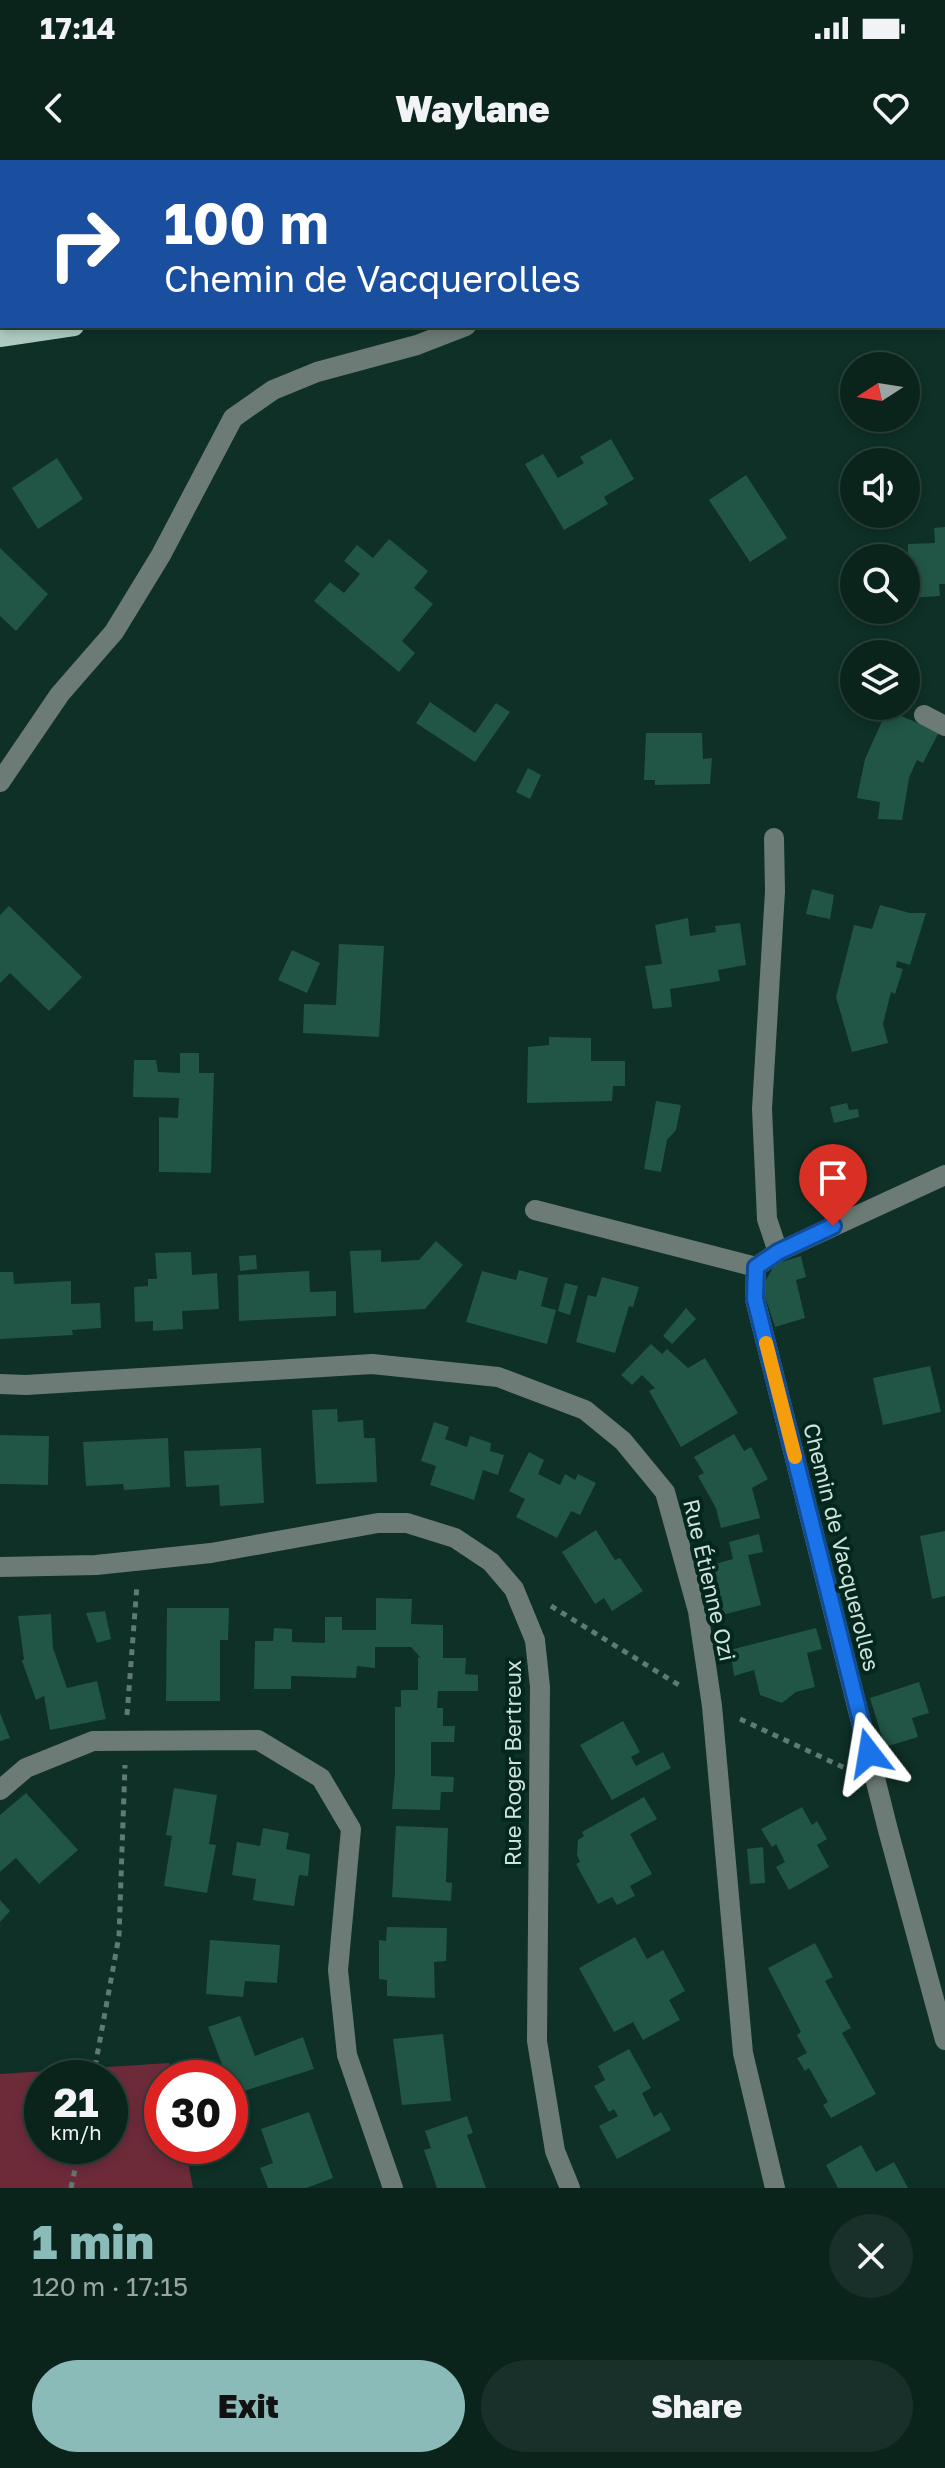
<!DOCTYPE html>
<meta charset="utf-8">
<style>
body{margin:0;font-family:"Golos Text",sans-serif;background:#183029;color:#f1f3f6;height:100vh;display:flex;flex-direction:column;font-size:30px;white-space:nowrap}
*{box-sizing:border-box;margin:0}
p{font-size:26px;color:#99a4a3}
.icon{flex:none;width:44px;height:44px;fill:none;stroke:currentColor;stroke-width:2;stroke-linecap:round;stroke-linejoin:round}
.map{position:relative;height:2028px;overflow:hidden}
.panel{display:flex;flex-direction:column;background:#0a241c;flex:1}
.panel>*{flex:none}
.hud{position:absolute;left:0px;top:0px;width:946px;height:168px;box-shadow:0 4px 12px #0003,0 0 0 2px #2a413b;background:#1a4fa0;color:#fff;overflow:hidden}
.needle{width:52px;rotate:258deg}
.buttons{position:absolute;left:840px;top:192px;display:grid;gap:16px}
.buttons a{display:grid;place-items:center;width:80px;height:80px;border-radius:50%;background:#0a241c;box-shadow:0 4px 12px #0003,0 0 0 2px #2a413b;font-size:40px}
.speed{position:absolute;left:24px;top:1900px;display:flex;gap:16px;font-size:40px;font-weight:700;text-align:center}
.speed>*{display:grid;place-content:center;width:104px;height:104px;border-radius:50%;background:#0a241c;box-shadow:0 4px 12px #0003,0 0 0 2px #2a413b;line-height:1}
.speed small{font-size:20px;font-weight:400}
.speed .limit{border:12px solid #d22;background:#fff;color:#111}
.pin{position:absolute;display:grid;place-items:center;width:68px;height:68px;color:#fff;margin:-82px -34px;border-radius:50% 50% 50% 0;rotate:-45deg;box-shadow:0 0 8px #0007}
.pin .icon{rotate:45deg}
.me{position:absolute;width:88px;margin:-44px;rotate:346deg;stroke-linejoin:round;filter:drop-shadow(0 0 6px #0008)}
.turn{display:flex;align-items:center;gap:28px;height:168px;padding:0 32px;font-size:36px}
.turn .icon{width:104px;height:104px;stroke-width:2.5}
.turn b{display:block;font-size:56px;line-height:68px}
.round{display:grid;place-items:center;flex:none;width:84px;height:84px;border-radius:42px;background:#183029}
.headline{display:flex;align-items:center;justify-content:space-between;height:136px;padding:0 32px}
h1{font-size:48px;font-weight:800;line-height:60px;color:#8bbbb9}
.button{display:flex;gap:16px;margin-top:auto;padding:16px 32px}
.button a{flex:1;height:92px;border-radius:48px;background:#8bbbb9;color:#111;font-size:32px;font-weight:800;line-height:92px;text-align:center}
.button a+a{background:#183029;color:#f1f3f6}
.status{display:flex;justify-content:space-between;align-items:center;height:56px;padding:0 40px;background:#0a241c;direction:ltr}
.status svg{height:22px;fill:currentColor}
header{display:flex;justify-content:space-between;align-items:center;height:104px;padding:0 32px;background:#0a241c;font-size:36px;font-weight:800}
.map>svg:first-child{display:block}
.green{fill:#6d2b3a;fill-rule:evenodd}
.building{fill:#215546}
.lines{fill:none;stroke-linecap:round;stroke-linejoin:round}
.path{stroke:#5f7a72;stroke-width:5;stroke-dasharray:6 6;stroke-linecap:butt}
.minor{stroke:#6c7b75;stroke-width:20}
.major{stroke:#aecdc2;stroke-width:20}
.route-casing{stroke:#114b97;stroke-width:20}
.route{stroke:#1a73e8;stroke-width:14}
.slow{stroke:#f59e0b;stroke-width:14}
.labels{text-anchor:middle;dominant-baseline:central;stroke-width:8;stroke-linejoin:round;paint-order:stroke}
.street-label{font-size:22px;fill:#d0e2dc;stroke:#03261d}
</style>
<div class="status"><b>17:14</b><svg viewBox="0 0 49 12"><path d="M0 12V9h3v3zM5 12V6h3v6zM10 12V3h3v9zM15 12V0h3v12zM26 1h20v11H26zM47 4h2v5h-2z"/></svg></div>
<header><svg class="icon" aria-label="back" viewBox="0 0 24 24"><path d="M15 5l-7 7 7 7"/></svg>Waylane<svg class="icon" aria-label="heart" viewBox="0 0 24 24"><path d="M12 20l-8-8c-3-5 5-10 8-4 3-6 11-1 8 4z"/></svg></header>
<div class="map">
<svg width="945" height="2028" viewBox="0 0 945 2028">
<rect width="100%" height="100%" fill="#0e3026"/>
<path class="green" d="M169 1903 172 1918H162V1986H185L193 2028H0V1914ZM42 1918H110V1986H42Z"/>
<path class="building" d="M611 279 634 319 604 337 608 344 564 370 525 304 543 294 558 318 584 303 580 297Z
M57 298 83 339 38 369 12 328Z
M746 315 787 378 750 402 709 340Z
M945 367V424H939L940 436 906 438 908 384 935 383 934 368Z
M389 379 428 411 414 428 433 444 402 481 415 493 399 512 314 441 330 422 344 433 360 414 344 401 357 385 373 398Z
M0 388 48 434 16 471 0 456Z
M430 542 475 573 496 543 510 552 475 602 416 563Z
M887 550 939 572 923 603 917 600 909 618 902 660 878 659 880 642 857 638 865 599Z
M646 573H702L703 599 712 598 710 624 655 625V620H644Z
M528 608 541 615 530 639 516 632Z
M812 729 834 735 830 759 806 754Z
M880 745 910 753H926L910 805 897 801 896 807 903 809 895 834 891 832 883 864 888 883 852 892 836 837 854 765 872 769Z
M9 746 82 817 49 851 10 813 0 823V755Z
M688 758 690 776 716 772 715 766 740 763 746 805 718 810 720 821 670 829 672 847 653 849 645 806 662 804 655 765Z
M339 784 384 786 379 877 303 873 304 844 336 845Z
M292 790 320 803 307 833 278 820Z
M549 877 591 878V901H625V926H613L612 941 527 943 528 887 549 885Z
M180 893H199V913H214L211 1013 159 1012V957L178 958 179 938 133 937 134 900H156L158 912 180 913Z
M656 941 681 945 676 970 667 980 661 1012 644 1009Z
M847 943 849 950 858 949 859 957 834 963 830 947Z
M436 1081 463 1105 425 1149 354 1153 350 1091 381 1090V1102L419 1100Z
M191 1092 192 1115 217 1113 219 1149 182 1151 183 1169 153 1171V1161L135 1162 134 1127 148 1126V1119H157L155 1093Z
M256 1095 257 1109 240 1111 239 1096Z
M801 1096 806 1117 796 1120 805 1158 775 1167 762 1127 775 1104Z
M519 1110 548 1118 541 1146 556 1150 547 1184 466 1162 482 1111 516 1120Z
M309 1111 310 1132 336 1131V1156L239 1161 238 1115Z
M0 1112H13L14 1124 71 1121V1144L100 1143 101 1168 72 1170 73 1175 0 1179Z
M602 1117 639 1127 633 1147 629 1146 615 1193 576 1182 588 1135 596 1137Z
M565 1123 578 1126 570 1155 558 1151Z
M686 1148 696 1159 672 1184 663 1176Z
M651 1184 662 1194 667 1189 688 1208 705 1198 738 1253 681 1287 649 1231 655 1228 642 1215 632 1225 621 1215Z
M930 1206 941 1252 883 1265 873 1218Z
M337 1249 338 1262 363 1260 364 1278H375L377 1322 316 1324 312 1250Z
M434 1262 449 1267 445 1279 467 1287 470 1276 491 1283 490 1291 504 1295 498 1315 483 1310 474 1340 430 1325 436 1306 421 1301Z
M734 1274 744 1291 751 1287 768 1319 752 1328 760 1358 721 1368 716 1348 698 1316 704 1313 694 1297Z
M0 1275 49 1276 48 1325 0 1324Z
M168 1278 170 1327 124 1330 123 1324 86 1326 83 1282Z
M261 1288 264 1343 220 1346 219 1325 186 1327 184 1291Z
M529 1292 544 1300 538 1314 560 1325 565 1314 575 1320 578 1314 596 1323 580 1355 571 1351 557 1378 516 1357 525 1339 509 1331Z
M596 1370 615 1400 620 1398 643 1431 612 1451 604 1438 595 1444 562 1392Z
M945 1371V1436L932 1439 920 1376Z
M759 1374 763 1392 748 1395 761 1445 722 1455 708 1406 733 1399 729 1382Z
M376 1438 412 1439 411 1464 443 1465V1498H466L465 1514 478 1515V1531H438L437 1548H443V1566H455L454 1582H431V1616L454 1617 453 1632H441L440 1650 392 1649 395 1614V1547H401V1530H418V1497L421 1498 411 1487H375V1508L357 1506 356 1518 291 1516V1529H254L255 1481H273L274 1468 292 1469V1482L325 1483V1457H342V1470H376Z
M167 1448H229L228 1480H220V1541H166Z
M105 1451 111 1479 97 1483 86 1453Z
M51 1454 53 1488 67 1528 97 1521 106 1559 50 1570 44 1536 36 1540 22 1501 24 1499 18 1456Z
M816 1468 822 1489 807 1493 815 1527 796 1532 782 1543 760 1535 754 1510 734 1516 730 1490Z
M919 1522 929 1553 912 1558 918 1577 885 1587 870 1538Z
M0 1553 10 1578 0 1581Z
M623 1561 640 1592 631 1597 636 1606 663 1592 671 1608 612 1640 580 1585Z
M863 1588 869 1612 847 1600Z
M174 1628 217 1635 209 1684 216 1685 207 1733 164 1726 172 1676 166 1675Z
M26 1633 78 1690 39 1724 16 1698 0 1712V1655Z
M644 1637 657 1659 630 1674 652 1714 630 1726 635 1736 617 1745 612 1737 598 1744 576 1704 580 1702 577 1695 578 1680 584 1676 582 1672Z
M802 1647 812 1665 817 1661 827 1679 817 1685 829 1707 789 1730 776 1707 785 1702 776 1684 772 1687 761 1669Z
M396 1666 448 1668 446 1722 452 1723 451 1741 392 1737Z
M263 1668 289 1673 286 1689 310 1694 308 1716 299 1715 294 1746 253 1740 256 1719 232 1715 237 1682 260 1686Z
M763 1687 765 1723 750 1724 747 1689Z
M0 1740 10 1751 0 1762Z
M387 1767 447 1768 446 1801 434 1802 435 1838 387 1836V1820L379 1819V1780L386 1781Z
M635 1777 647 1799 663 1790 685 1831 669 1840 680 1860 643 1880 633 1862 614 1872 579 1808Z
M210 1780 280 1785 277 1823 245 1821 243 1837 206 1834Z
M815 1783 833 1817 825 1821 851 1868 842 1873 876 1934 831 1958 823 1945 828 1942 809 1908 805 1911 797 1898 807 1893 797 1875 801 1872 768 1808Z
M240 1856 255 1896 303 1877 314 1909 234 1934 230 1918H227L208 1867Z
M443 1874 451 1941 402 1945 393 1879Z
M629 1889 651 1928 642 1933 654 1957 661 1952 671 1970 617 1999 599 1966 618 1956 614 1949 609 1952 594 1926 605 1920 598 1906Z
M234 1936 239 1951 230 1954V1937Z
M309 1952 333 2018 306 2028H268L260 2008 273 2003 261 1969Z
M467 1956 473 1973 467 1975 486 2028H437L424 1990 431 1988 425 1971Z
M861 1985 876 2012 894 2002 908 2028H838L826 2005Z"/>
<g class="lines">
<path class="path" d="M0 119H2
M551 1446 682 1527
M127 1555 137 1425
M740 1559 847 1609
M93 1918 119 1776 125 1605
M71 2028 80 1986"/>
<path class="minor" d="M295 2 299 0
M827 2 831 0
M0 53H2
M924 555 945 566
M0 622 60 534 114 472 161 395 233 258 273 230 317 212 417 185 466 166
M774 678 775 731 762 949 767 1059 778 1092
M945 1015 778 1092 756 1107 755 1139 888 1670 945 1880
M535 1050 756 1107
M0 1224 26 1225 372 1204 498 1217 585 1250 623 1281 665 1332 698 1451 712 1546 743 1893 775 2028
M0 1407 96 1405 211 1393 378 1363H407L455 1378 491 1402 514 1429 535 1480 540 1527 537 1881 555 1991 570 2028
M0 1630 26 1608 93 1581 258 1580 321 1618 351 1669 338 1810 347 1895 393 2028"/>
<path class="major" d="M528 2 532 0
M606 2 610 0
M0 157 2 156
M0 177 74 166"/>
</g>
<g class="lines">
<g class="route-casing">
<path id="route" d="M833 1066 778 1092 756 1107 755 1139 869 1593"/>
</g>
<use href="#route" class="route"/>
<path class="slow" d="M766 1183 795 1297"/>
</g>
<g class="labels">
<g class="street-label">
<text transform="translate(842 1387) rotate(76)">Chemin de Vacquerolles</text>
<text transform="translate(710 1420) rotate(77)">Rue Étienne Ozi</text>
<text transform="translate(512 1603) rotate(-90)">Rue Roger Bertreux</text>
</g>
</g>
</svg>
<div class="buttons">
<a><svg class="needle" viewBox="-14 -14 28 28"><path d="M0-13l5 13h-10z" fill="#e53935"/><path d="M0 13l5-13h-10z" fill="#99a4a3"/></svg></a>
<a><svg class="icon" aria-label="sound" viewBox="0 0 24 24"><path d="M4 9h4l5-4v14l-5-4H4zM17 9q2 3 0 6"/></svg></a>
<a><svg class="icon" aria-label="search" viewBox="0 0 24 24"><circle cx="10" cy="10" r="6"/><path d="M15 15l6 6"/></svg></a>
<a><svg class="icon" aria-label="layers" viewBox="0 0 24 24"><path d="M12 4l9 5-9 5-9-5zM3 14l9 5 9-5"/></svg></a>
</div>
<div class="speed"><div>21<small>km/h</small></div><div class="limit">30</div></div>
<div class="pin" style="left:833px;top:1066px;background:#d93025"><svg class="icon" aria-label="arrive" viewBox="0 0 24 24"><path d="M6 21V4h12l-3 4 3 4H6"/></svg></div>
<svg class="me" style="left:869px;top:1593px" viewBox="-20 -20 40 40"><path d="M0-17L14 15 0 8-14 15z" fill="#1a73e8" stroke="#fff" stroke-width="4"/></svg>
<div class="hud">
<div class="turn"><svg class="icon" aria-label="right" viewBox="0 0 24 24"><path d="M7 20v-9h11M14 6l5 5-5 5"/></svg><div><b>100 m</b>Chemin de Vacquerolles</div></div>
</div>
</div>
<section class="panel">
<div class="headline"><div><h1>1 min</h1><p>120 m · 17:15</p></div><a class="round"><svg class="icon" aria-label="close" viewBox="0 0 24 24"><path d="M6 6l12 12M18 6L6 18"/></svg></a></div>
<div class="button"><a>Exit</a><a>Share</a></div>
</section>
